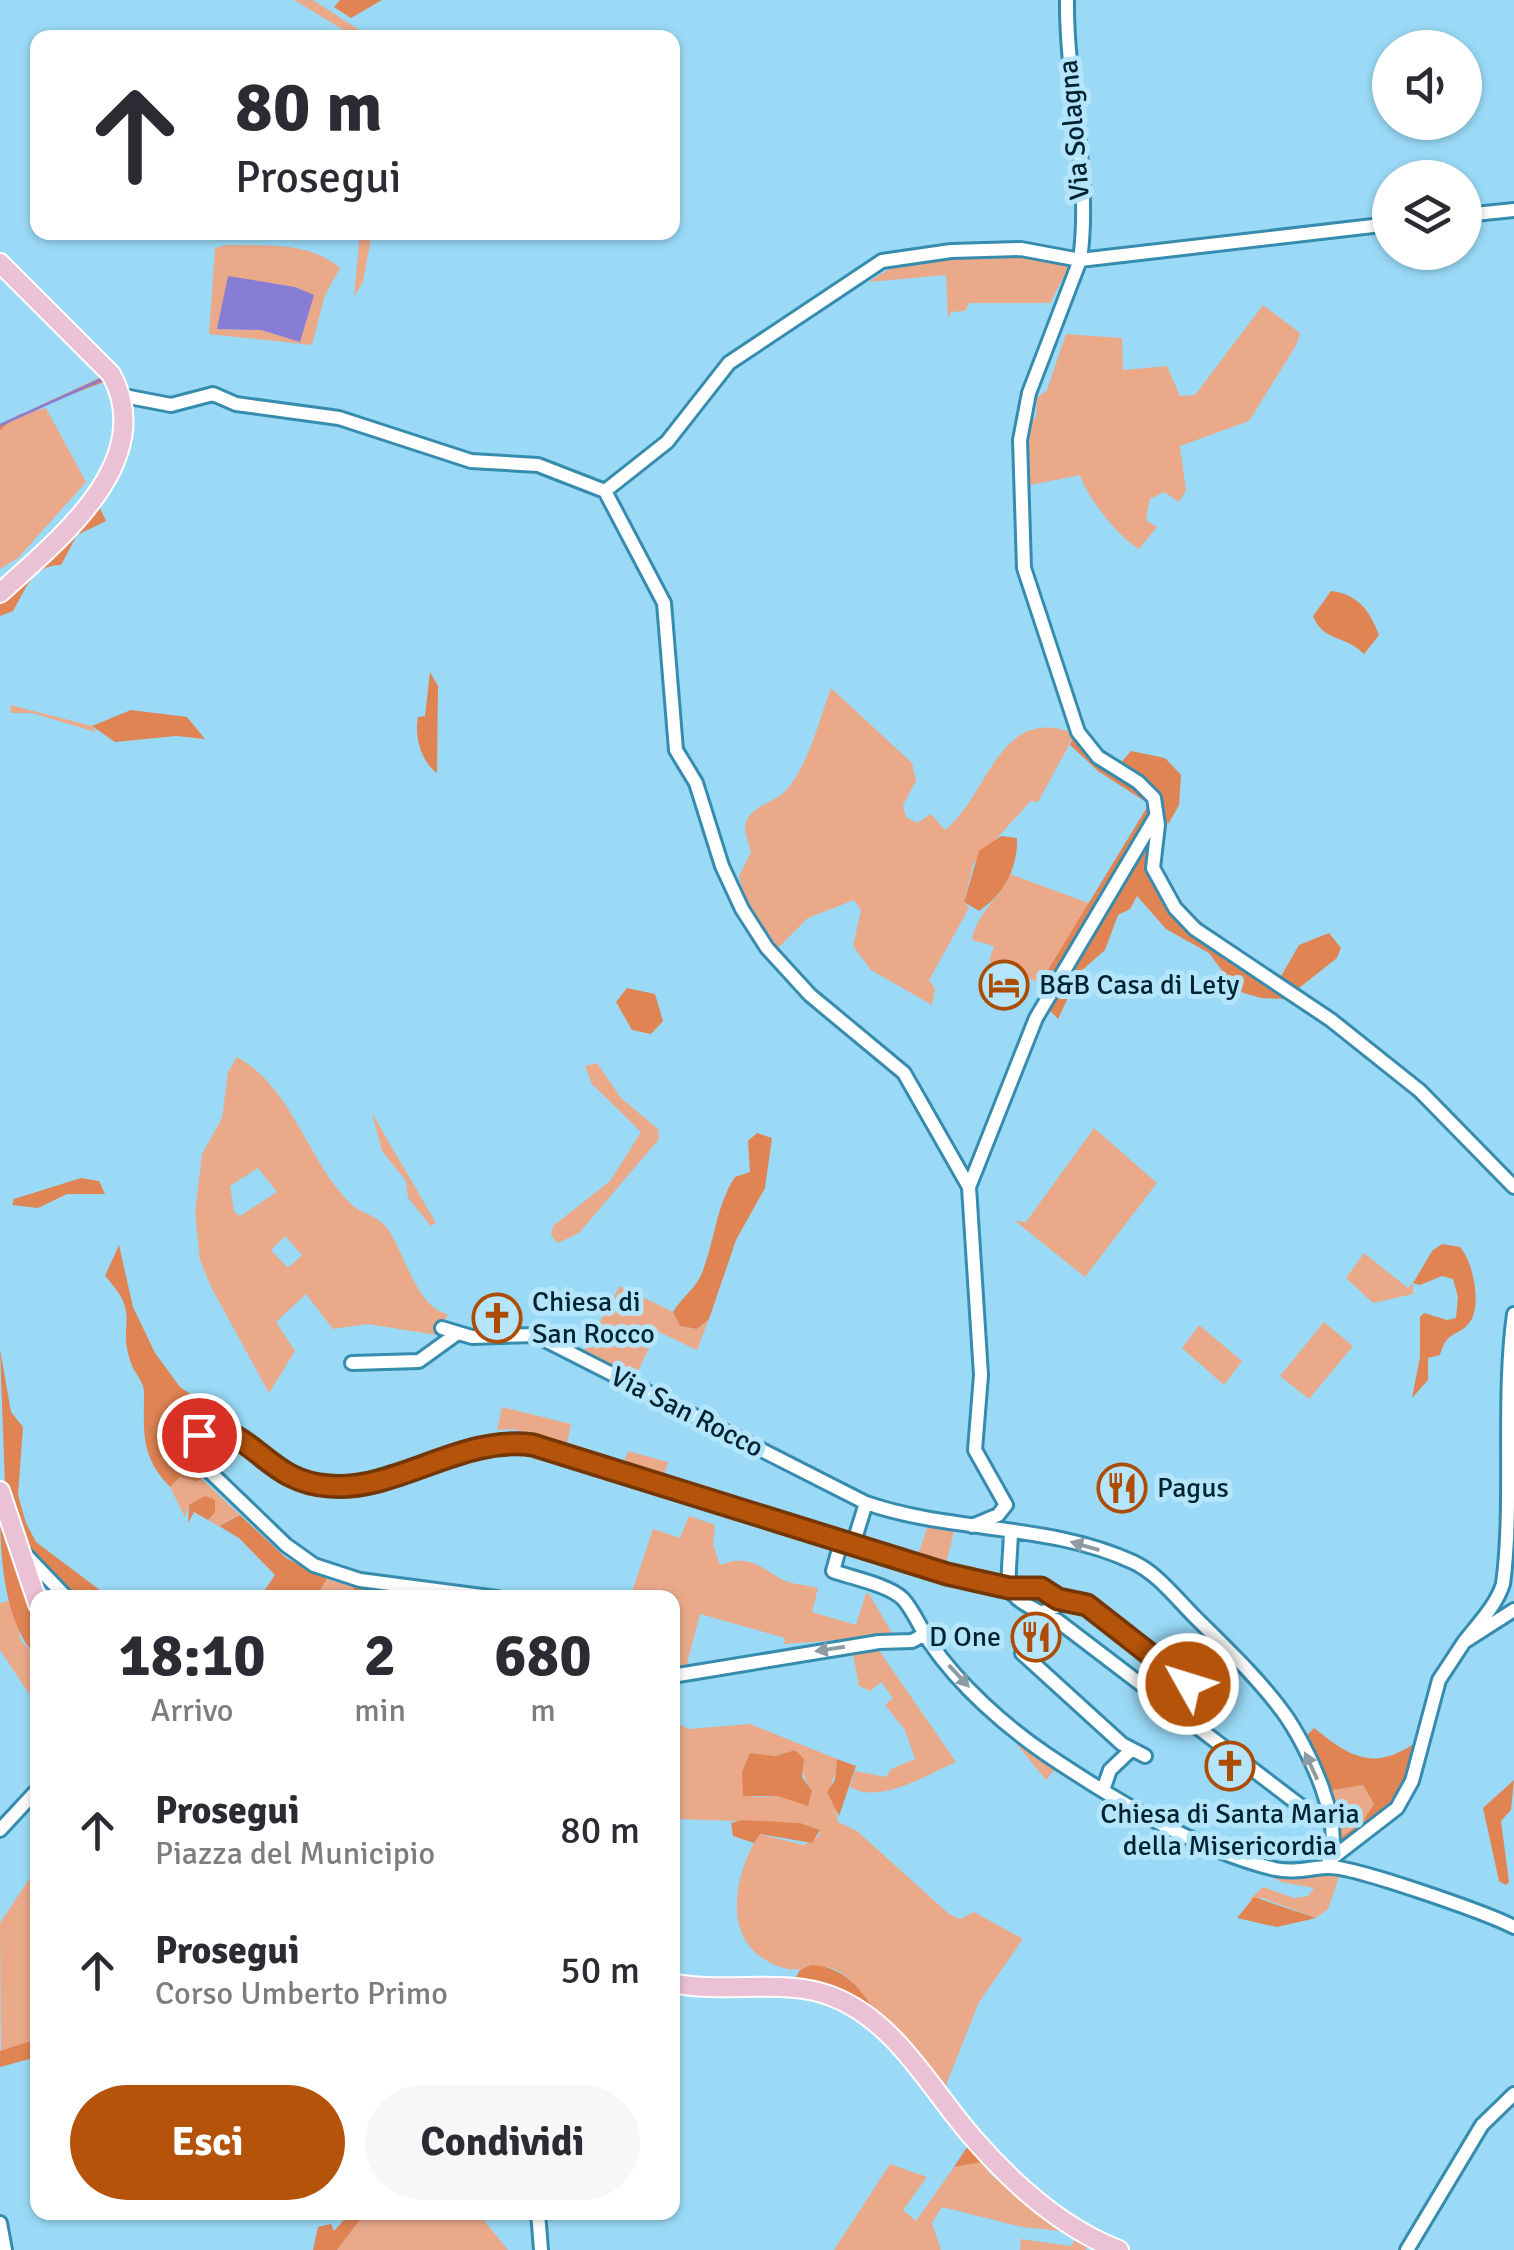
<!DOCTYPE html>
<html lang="it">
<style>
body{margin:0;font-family:Signika,sans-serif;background:#f7f7f7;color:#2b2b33;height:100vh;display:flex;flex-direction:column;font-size:38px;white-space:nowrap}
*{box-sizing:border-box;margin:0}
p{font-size:32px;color:#7c7c81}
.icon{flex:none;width:55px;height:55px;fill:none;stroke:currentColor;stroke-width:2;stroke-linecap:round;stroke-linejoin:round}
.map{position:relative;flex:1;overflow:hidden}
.sheet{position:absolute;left:30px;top:1590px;width:650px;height:630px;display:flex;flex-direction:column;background:#fff;border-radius:20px;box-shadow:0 2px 8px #0004}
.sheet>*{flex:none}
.hud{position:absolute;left:30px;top:30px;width:650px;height:210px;border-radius:20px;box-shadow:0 2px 8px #0004;background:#fff;color:#2b2b33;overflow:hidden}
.controls{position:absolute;left:1372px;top:30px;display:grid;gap:20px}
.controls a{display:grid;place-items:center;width:110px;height:110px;border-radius:50%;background:#fff;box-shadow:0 2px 8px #0004;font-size:50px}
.pin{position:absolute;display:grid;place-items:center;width:85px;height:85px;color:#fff;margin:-42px;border:5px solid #fff;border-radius:50%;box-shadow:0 2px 10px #0007}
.me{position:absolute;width:110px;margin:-55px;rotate:309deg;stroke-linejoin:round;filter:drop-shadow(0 0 8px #0008)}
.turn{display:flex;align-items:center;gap:35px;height:210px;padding:0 40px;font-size:45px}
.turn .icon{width:130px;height:130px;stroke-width:2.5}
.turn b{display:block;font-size:70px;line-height:85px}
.eta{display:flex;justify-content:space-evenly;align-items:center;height:170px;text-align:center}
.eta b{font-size:60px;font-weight:700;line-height:70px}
.primary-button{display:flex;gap:20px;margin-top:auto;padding:20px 40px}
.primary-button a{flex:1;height:115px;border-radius:60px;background:#b45309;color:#fff;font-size:40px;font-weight:700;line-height:115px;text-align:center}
.primary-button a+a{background:#f7f7f7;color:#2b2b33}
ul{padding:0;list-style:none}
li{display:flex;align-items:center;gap:30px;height:140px;padding:0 40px}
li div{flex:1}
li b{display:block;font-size:38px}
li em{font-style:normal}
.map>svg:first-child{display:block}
.green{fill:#eaaa8a;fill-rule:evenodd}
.forest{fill:#e08453}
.water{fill:#887dd5}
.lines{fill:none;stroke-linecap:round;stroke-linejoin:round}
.stream{stroke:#887dd5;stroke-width:2.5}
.minor-casing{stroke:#368cae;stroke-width:18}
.major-casing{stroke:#fff;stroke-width:22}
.minor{stroke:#fff;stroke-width:12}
.major{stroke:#ebc1d6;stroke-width:18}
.oneway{fill:#8c9ca2}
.route-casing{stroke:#753606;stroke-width:25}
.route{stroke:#b45309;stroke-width:18}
.labels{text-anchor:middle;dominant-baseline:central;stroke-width:10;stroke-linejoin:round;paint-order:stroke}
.street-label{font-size:28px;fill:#002331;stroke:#b5e5fb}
.poi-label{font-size:28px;fill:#002331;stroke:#b5e5fb;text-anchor:start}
</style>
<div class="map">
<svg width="1514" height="2250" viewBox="0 0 1514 2250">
<rect width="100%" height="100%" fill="#9adaf7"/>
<path class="green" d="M294 0H313L370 37 345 31Z
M360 233H372L363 282 354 296Z
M228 245C266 246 309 241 340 268L325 295 312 345 209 334 215 248ZM313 295 299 341 261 330 218 329Z
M1012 254 1071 263 1050 303H969L965 311 951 312 948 319 946 275 869 282C910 250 963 255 1012 254Z
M1263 305 1300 333 1297 344 1249 421 1180 446 1186 490 1179 502 1164 492 1150 499 1146 520 1157 527 1139 549C1119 538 1086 496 1080 475L1026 486 1027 424 1036 417 1037 398 1047 390 1066 334 1122 338 1123 370 1167 366 1180 396 1195 395Z
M46 408 86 482 18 558 0 569V430L18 415Z
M831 688 912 763 916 781 903 805 906 817 917 823 931 814 945 830C988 797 999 702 1075 734L1038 802 1031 801 973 864 964 902 969 908 929 980 935 989 932 1005 871 970 853 946 861 910 854 900 808 918 776 950 747 907 739 876 751 852C749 842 743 831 746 822 753 804 778 802 788 788 811 758 818 723 831 688Z
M10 705 92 726 96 732 32 713H11Z
M1010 874 1091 904 1040 983 989 961 994 946 972 940C977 911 1000 899 1010 874Z
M237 1057C292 1087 308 1162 350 1203 361 1214 377 1215 387 1228 405 1252 416 1308 448 1314L437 1335 367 1324 333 1329 306 1294 276 1322 295 1351 269 1393 210 1285 200 1260 195 1213 202 1154 222 1118 228 1072ZM258 1168 277 1192 240 1216 234 1211 230 1186ZM285 1236 302 1255 288 1268 271 1250Z
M597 1063 621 1098 658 1129 659 1139 579 1233 558 1243 551 1235 553 1226 610 1181 641 1132 592 1084 585 1066Z
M372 1113 436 1223 431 1226 408 1198 406 1181 382 1151Z
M1094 1128 1157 1183 1085 1277 1015 1221 1026 1222Z
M1364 1253 1408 1288 1413 1283V1294L1373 1303 1346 1278Z
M620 1286 673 1312 680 1326 697 1329 709 1319 697 1350 657 1331 633 1382 581 1355Z
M1324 1322 1353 1346 1309 1399 1280 1376Z
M1199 1325 1242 1361 1224 1385 1182 1348Z
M502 1407 571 1424 567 1443 513 1429 497 1430Z
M628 1451 668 1462 664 1474 624 1462Z
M180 1476 202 1479 240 1515 218 1526 208 1520 212 1516 189 1505 185 1517 170 1487Z
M689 1516 715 1525 713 1544 720 1565C746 1555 758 1564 779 1578 788 1584 807 1585 818 1588L812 1612 856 1625 866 1593 869 1594 894 1636 784 1644 785 1638 700 1614 685 1672 673 1671 672 1598H630L653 1529 680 1538Z
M928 1525 955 1528 946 1563 918 1555Z
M327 1579 354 1587 351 1597 316 1598Z
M12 1600 21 1641 37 1657V1706L0 1650V1603Z
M876 1646 956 1762C928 1774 880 1805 850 1787L855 1771 886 1777 891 1769 915 1759 905 1730 885 1705 893 1698 881 1682 870 1691 859 1686 852 1649Z
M750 1724 837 1759 840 1763 831 1784 838 1822 857 1831 949 1914 960 1919 974 1912 1023 1939 979 2002 944 2090C924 2067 902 2045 882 2021 868 2004 861 1988 843 1974 822 1959 806 1974 784 1968 720 1949 731 1880 759 1834L804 1845 819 1836 820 1830 800 1823 673 1819V1735L681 1725 688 1729ZM795 1750C804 1765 801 1776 812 1791L809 1804 778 1796 754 1797 742 1772 750 1754 775 1756Z
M1005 1730 1055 1769 1046 1780Z
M1363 1785 1374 1804 1363 1821 1339 1839 1327 1791Z
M37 1867V2039L1 2052 0 1923Z
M1257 1868 1340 1874 1328 1909 1316 1918 1263 1898 1249 1900 1263 1887 1294 1898 1308 1896 1314 1888 1281 1882Z
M981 2161 991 2175 1069 2232 1022 2227 942 2207 932 2223 941 2250H834L890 2164 927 2177 903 2210 916 2221 954 2167Z
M365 2212 478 2213 508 2250H337Z
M1077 2236 1089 2242 1086 2250H1020L1021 2239 1071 2246Z"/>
<path class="forest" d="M340 0H382L351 18 334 7Z
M106 375 109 380 18 415 0 430V424Z
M99 506 106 521 77 535 61 565C32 565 25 591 13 611L0 616V604Z
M1331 591C1358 594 1370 611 1379 635L1364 654C1346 635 1323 642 1313 616Z
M430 672 438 686 437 773C421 762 414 735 418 717L425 716Z
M131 710 187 717 205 739 176 736 115 742 92 726Z
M1075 734 1119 765 1131 751 1165 758 1181 775 1179 805 1169 823 1161 825 1152 859C1168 870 1168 883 1179 898 1204 932 1246 954 1280 978L1299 945 1329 933 1341 948 1337 958 1285 999 1261 998 1237 991 1209 953 1166 929 1137 896 1130 909 1118 915 1105 950 1080 972 1058 1019 1038 998 1040 983 1149 804 1098 771 1070 745Z
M1001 836 1017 838C1018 868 1004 894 979 911L964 902 979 851Z
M627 988 655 994 663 1021 651 1034 632 1030 616 1002Z
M757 1133 772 1138 765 1188 736 1240 709 1319 697 1329 680 1326 673 1312C681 1298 697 1287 702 1273 715 1240 716 1206 735 1177L750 1172 748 1141Z
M81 1178 99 1181 105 1194H67L38 1208 12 1205 14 1199Z
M1442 1244 1460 1247C1473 1261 1482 1305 1470 1322 1459 1337 1447 1329 1440 1355L1428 1358V1380L1412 1398 1420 1357V1317L1424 1313 1447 1320 1456 1318 1458 1297 1453 1279 1442 1276 1420 1285 1413 1283 1432 1251Z
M119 1245 133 1307 155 1353 180 1387 220 1414C198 1417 189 1430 184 1450L202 1479 196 1481 180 1477 170 1487C140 1456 144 1432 144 1392 144 1381 134 1373 131 1363 116 1322 143 1317 105 1276Z
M0 1349 11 1412 23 1427 18 1495 26 1523 36 1542 109 1597H73L22 1543 5 1485Z
M205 1496 215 1500V1512L208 1520 194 1512 188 1523 189 1505Z
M0 1510C12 1551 37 1618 37 1657 4 1624 0 1556 0 1510Z
M240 1515 286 1558 327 1579 316 1597H260L275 1575 239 1538 219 1526Z
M354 1587 417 1594 418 1597 351 1598Z
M1314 1728C1349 1756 1373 1772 1415 1743 1408 1796 1380 1819 1339 1850V1839L1363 1821 1374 1804 1363 1785 1327 1791 1304 1738Z
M795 1750 804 1759 802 1777 812 1791 808 1806 778 1796H743L742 1772 750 1753 775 1756Z
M837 1759 856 1766 839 1816 827 1792 835 1780Z
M1514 1780 1511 1810 1501 1821 1509 1882 1506 1885 1499 1881 1483 1808Z
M742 1820 800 1823 820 1830 812 1843 760 1834 754 1843 733 1836 731 1823Z
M1254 1897 1316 1918 1277 1927 1237 1918Z
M811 1965C845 1966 863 1991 879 2018L793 1982 800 1970Z
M37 2039V2057L0 2067V2051Z
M939 2107 1044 2216C1033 2213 991 2174 981 2162L954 2167 969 2144Z
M350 2213H365L337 2250H313L318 2227 331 2224 334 2231Z"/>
<path class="water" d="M228 276 295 287 314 295 300 342 261 330 217 329Z"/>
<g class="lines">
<path class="stream" d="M0 425 105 378"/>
<g class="minor-casing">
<path id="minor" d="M1465 215 1514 210
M1390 224 1080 260 1029 393 1020 440 1024 568 1078 732 1098 757 1138 782 1154 798 1158 825 1153 868 1175 908 1195 929 1331 1020 1420 1091 1514 1187
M124 396 171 405 213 394 236 404 339 418 471 461 538 465 605 491 667 442 729 363 882 261 951 251 1021 249 1080 260C1092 174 1066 86 1067 0
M605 491 664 603 676 750 696 783 722 866 742 909 767 948 810 995 904 1073 969 1187 981 1375 975 1450 1006 1505 998 1515 972 1526
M969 1187 1036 1018 1156 816
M442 1328 472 1337 535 1335 866 1503C953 1533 1049 1523 1133 1562 1157 1573 1176 1598 1195 1617 1225 1647 1258 1678 1283 1712 1307 1745 1349 1830 1326 1867
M352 1363 419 1361 455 1335
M1011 1531C1009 1598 997 1591 1058 1621L1302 1807
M841 1542 833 1571C852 1578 889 1585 903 1599 914 1611 921 1630 931 1644 959 1685 1005 1726 1046 1754 1113 1799 1196 1850 1275 1869 1294 1873 1309 1868 1327 1867 1352 1865 1489 1914 1514 1927
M853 1545 866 1503
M23 1552 67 1598
M497 1598 360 1580 314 1565 286 1545 205 1467 195 1449 199 1435 214 1428C240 1436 256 1458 279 1472 299 1485 325 1487 348 1486L502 1441 533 1445 947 1574C966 1578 985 1585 1004 1587 1023 1589 1044 1582 1058 1599L1056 1607 1040 1613
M1058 1599 1087 1605 1187 1682 1170 1707
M1040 1613 1022 1653 1122 1744 1145 1756
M1464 1642C1478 1624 1496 1606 1503 1584 1514 1503 1502 1400 1514 1314
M672 1676 879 1642 912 1641 925 1634
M1103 1790 1110 1770 1130 1751
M0 1830 38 1789
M1331 1859 1397 1808 1412 1781 1439 1680 1464 1642 1514 1610
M538 2212 541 2250
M0 2223 5 2250
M1407 2250 1482 2125 1514 2094"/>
</g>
<g class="major-casing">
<path id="major" d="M0 263 111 374C159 461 58 540 0 593
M0 1491 38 1604
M672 1983C723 1994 785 1978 831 1996 897 2021 931 2091 975 2140 1015 2186 1062 2228 1119 2250"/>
</g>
<use href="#minor" class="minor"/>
<use href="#major" class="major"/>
</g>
<defs><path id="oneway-solid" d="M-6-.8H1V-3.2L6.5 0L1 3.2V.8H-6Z" transform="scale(2.5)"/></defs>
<g class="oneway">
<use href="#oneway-solid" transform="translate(1085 1546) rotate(-164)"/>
<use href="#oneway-solid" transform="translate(830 1649) rotate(171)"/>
<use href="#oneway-solid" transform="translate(959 1676) rotate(47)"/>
<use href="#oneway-solid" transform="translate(1311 1766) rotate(-115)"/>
</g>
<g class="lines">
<g class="route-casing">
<path id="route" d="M199 1435 214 1428C259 1440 272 1482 329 1486 397 1492 460 1435 533 1445L947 1574 1009 1588H1041L1058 1599 1087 1605 1188 1684"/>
</g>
<use href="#route" class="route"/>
</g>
<defs>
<g id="hotel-ring" transform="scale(2.5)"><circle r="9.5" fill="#b5e5fb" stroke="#ad4d04" stroke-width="1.5"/><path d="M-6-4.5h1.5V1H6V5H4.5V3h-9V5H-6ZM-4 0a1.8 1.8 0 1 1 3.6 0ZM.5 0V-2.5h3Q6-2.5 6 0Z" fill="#ad4d04"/></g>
<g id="church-ring" transform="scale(2.5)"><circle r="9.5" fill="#b5e5fb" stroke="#ad4d04" stroke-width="1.5"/><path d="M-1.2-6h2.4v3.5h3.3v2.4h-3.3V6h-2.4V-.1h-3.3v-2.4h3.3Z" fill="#ad4d04"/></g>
<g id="restaurant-ring" transform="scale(2.5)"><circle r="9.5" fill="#b5e5fb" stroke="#ad4d04" stroke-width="1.5"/><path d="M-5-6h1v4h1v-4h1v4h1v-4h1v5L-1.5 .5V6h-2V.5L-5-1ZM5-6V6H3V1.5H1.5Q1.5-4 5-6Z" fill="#ad4d04"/></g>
</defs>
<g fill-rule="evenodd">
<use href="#hotel-ring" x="1004" y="985"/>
<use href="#church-ring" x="497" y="1318"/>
<use href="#restaurant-ring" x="1122" y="1488"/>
<use href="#restaurant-ring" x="1036" y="1637"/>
<use href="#church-ring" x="1230" y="1766"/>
</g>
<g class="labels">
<g class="street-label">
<text transform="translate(1074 130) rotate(-95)">Via Solagna</text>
<text transform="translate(687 1412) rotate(27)">Via San Rocco</text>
</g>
<g class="poi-label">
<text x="1039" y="985">B&amp;B Casa di Lety</text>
<text x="532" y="1302">Chiesa di<tspan x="532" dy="32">San Rocco</tspan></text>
<text x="1157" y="1488">Pagus</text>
<text x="1001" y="1637" text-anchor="end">D One</text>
<text x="1230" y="1814" text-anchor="middle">Chiesa di Santa Maria<tspan x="1230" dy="32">della Misericordia</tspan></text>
</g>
</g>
</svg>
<div class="controls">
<a><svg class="icon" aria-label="sound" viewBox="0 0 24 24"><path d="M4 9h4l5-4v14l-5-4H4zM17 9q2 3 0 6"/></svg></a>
<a><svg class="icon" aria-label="layers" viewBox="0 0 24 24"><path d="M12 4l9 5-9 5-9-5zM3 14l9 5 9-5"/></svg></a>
</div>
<div class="pin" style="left:199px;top:1435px;background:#d93025"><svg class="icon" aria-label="arrive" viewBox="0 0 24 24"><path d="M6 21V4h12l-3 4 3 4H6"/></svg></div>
<svg class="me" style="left:1188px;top:1684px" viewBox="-20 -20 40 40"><circle r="17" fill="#b45309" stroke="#fff" stroke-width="3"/><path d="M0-11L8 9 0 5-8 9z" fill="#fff"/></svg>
<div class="hud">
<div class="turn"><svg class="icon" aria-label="ahead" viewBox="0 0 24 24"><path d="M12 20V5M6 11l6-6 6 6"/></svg><div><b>80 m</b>Prosegui</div></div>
</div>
<section class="sheet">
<div class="eta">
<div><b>18:10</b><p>Arrivo</p></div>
<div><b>2</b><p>min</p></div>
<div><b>680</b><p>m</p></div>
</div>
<ul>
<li><svg class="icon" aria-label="ahead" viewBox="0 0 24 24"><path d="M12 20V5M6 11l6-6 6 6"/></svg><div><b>Prosegui</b><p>Piazza del Municipio</p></div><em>80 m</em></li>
<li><svg class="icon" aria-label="ahead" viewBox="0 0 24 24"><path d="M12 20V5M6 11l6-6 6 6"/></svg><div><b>Prosegui</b><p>Corso Umberto Primo</p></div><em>50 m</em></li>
</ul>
<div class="primary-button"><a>Esci</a><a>Condividi</a></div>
</section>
</div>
